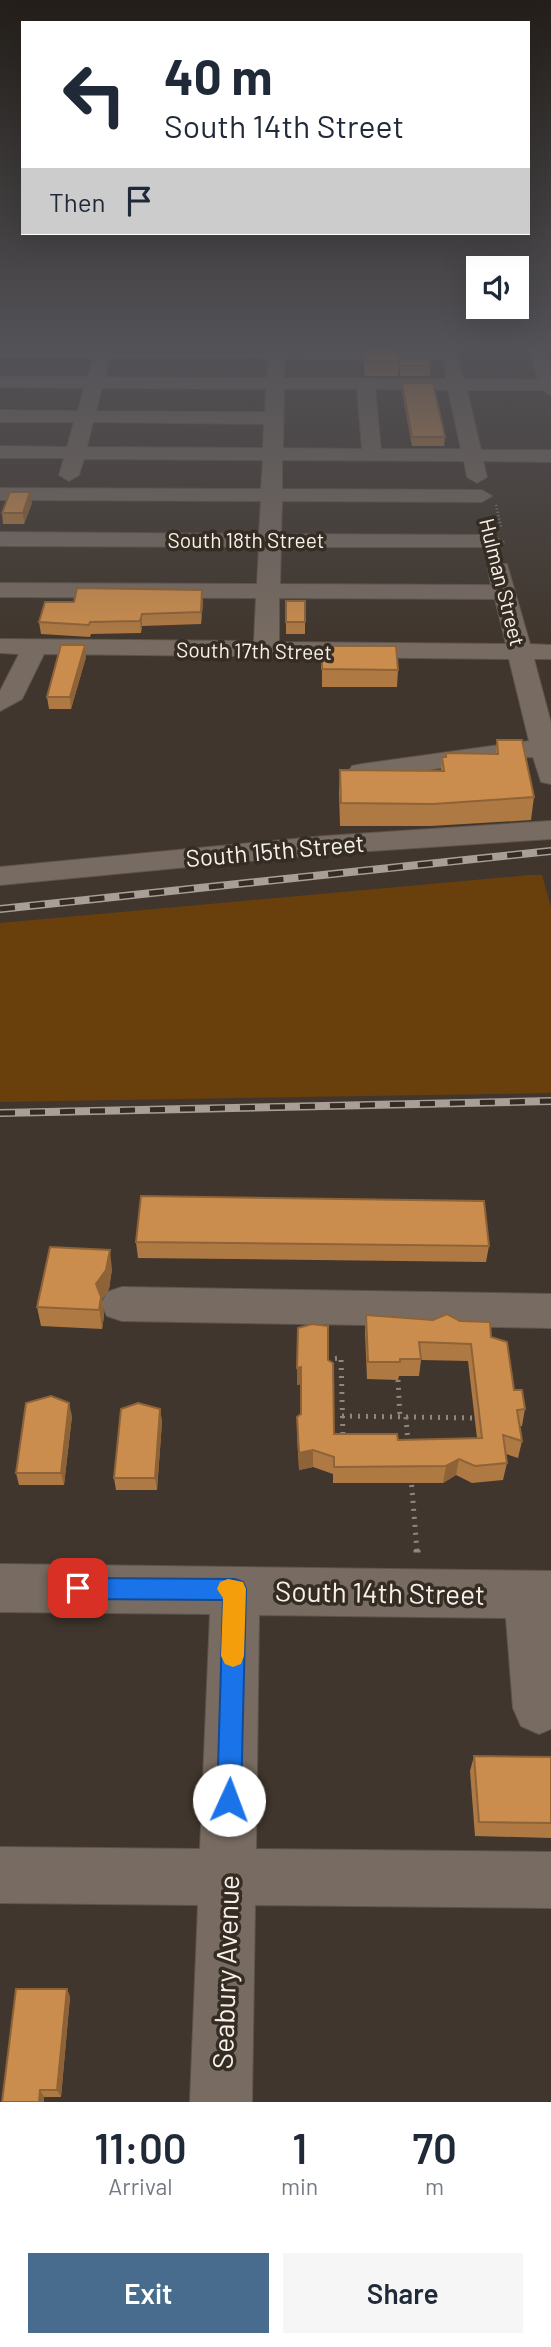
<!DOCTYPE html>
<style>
body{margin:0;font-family:Barlow,sans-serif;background:#f6f6f7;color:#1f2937;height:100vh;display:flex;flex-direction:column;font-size:26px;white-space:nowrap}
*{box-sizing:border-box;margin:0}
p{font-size:23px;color:#747a83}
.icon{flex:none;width:38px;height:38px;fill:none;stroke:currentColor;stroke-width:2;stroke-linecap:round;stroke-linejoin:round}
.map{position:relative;height:2102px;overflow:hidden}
.details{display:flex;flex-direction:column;background:#fff;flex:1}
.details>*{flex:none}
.top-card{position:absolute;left:21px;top:21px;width:509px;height:214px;border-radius:0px;box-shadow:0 7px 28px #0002;background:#fff;color:#1f2937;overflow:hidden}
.buttons{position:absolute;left:466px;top:256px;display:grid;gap:14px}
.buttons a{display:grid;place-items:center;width:63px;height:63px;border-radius:0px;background:#fff;box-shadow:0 7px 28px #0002;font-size:35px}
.pin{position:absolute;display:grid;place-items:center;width:60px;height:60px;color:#fff;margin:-30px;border-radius:14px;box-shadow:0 4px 10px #0006}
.me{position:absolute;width:77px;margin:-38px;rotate:2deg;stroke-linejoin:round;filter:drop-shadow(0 0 5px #0008)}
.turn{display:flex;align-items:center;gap:24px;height:147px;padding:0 28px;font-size:32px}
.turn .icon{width:91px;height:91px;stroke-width:2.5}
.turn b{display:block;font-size:49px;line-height:60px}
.then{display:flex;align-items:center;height:66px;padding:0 28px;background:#0003;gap:14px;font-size:26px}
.eta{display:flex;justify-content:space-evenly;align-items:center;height:119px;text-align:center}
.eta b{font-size:42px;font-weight:600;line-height:49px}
.button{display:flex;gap:14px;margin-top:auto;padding:14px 28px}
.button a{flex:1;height:80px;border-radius:0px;background:#486c8e;color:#fff;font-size:28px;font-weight:600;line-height:80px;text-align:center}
.button a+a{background:#f6f6f7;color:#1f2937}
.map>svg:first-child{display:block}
.green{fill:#693f0b}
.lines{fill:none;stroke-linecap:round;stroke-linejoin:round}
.minor-casing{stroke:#5d544d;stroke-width:2}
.path-far2{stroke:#908780;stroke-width:2.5;stroke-dasharray:1 2.5;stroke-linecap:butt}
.path-far1{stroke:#908780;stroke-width:5;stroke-dasharray:2 6;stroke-linecap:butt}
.path{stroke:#908780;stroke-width:7;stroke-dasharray:2.5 8;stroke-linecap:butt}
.minor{fill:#786c62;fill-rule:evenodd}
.rail-casing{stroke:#a79f98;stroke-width:8}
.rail{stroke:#352c23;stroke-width:5;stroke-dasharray:15;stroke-linecap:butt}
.wall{fill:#af7943}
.shaded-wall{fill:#8e6337}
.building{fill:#cb8d4e;stroke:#8e6337;stroke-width:2}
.route{fill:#1a73e8;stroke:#114b97;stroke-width:2}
.slow{fill:#f59e0b}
.labels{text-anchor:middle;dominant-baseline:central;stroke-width:7;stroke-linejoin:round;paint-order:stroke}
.far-street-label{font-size:21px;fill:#f8f1eb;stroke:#352c23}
.street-label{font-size:24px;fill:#f8f1eb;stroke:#352c23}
.near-street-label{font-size:28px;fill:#f8f1eb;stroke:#352c23}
</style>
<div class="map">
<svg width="551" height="2102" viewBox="0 0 551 2102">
<rect width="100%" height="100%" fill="#40362d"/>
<path class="green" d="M530 875H542L551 907V1093L0 1102V923Z"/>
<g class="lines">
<g class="minor-casing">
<path id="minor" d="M0 347 450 349 459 354 456 357 464 379 538 380 528 347H544L551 365V395L542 390H467L481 450H551V462L483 461 487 477 477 483 467 477 464 461 282 460V489L482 490 492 496 482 502 282 501 281 534 493 535 504 542 501 547H281L280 584 491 585 488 569 491 564H507L530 644 551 645V659H534L551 723V784L541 782 533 757 507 758 362 780 352 778 348 772 352 766 362 764 529 741 509 659 44 654 22 699 0 711V691L19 654 0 653V639L254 641 256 598 0 597V583L257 584 259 547 0 546V532L259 534 261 501 0 500V488L261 489 263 460 84 459 79 475 69 481 59 475 64 458H0V446L67 447 74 422H0V410L78 411 84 388 0 387V377H87L94 358 0 357ZM108 358H269L266 378 105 377ZM284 358 444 359 446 379 284 378ZM102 388 266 389 265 412 96 411ZM284 389H357L362 449 283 448ZM375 389 448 390 461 449H381ZM93 422 264 424 263 448 87 447ZM279 598 495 599 506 644 279 642Z
M551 821V839L325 854 0 885V867L325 836Z
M122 1287 551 1294V1328L122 1321 107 1316 101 1304 107 1292Z
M0 1564 551 1571V1729L539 1734 521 1726 513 1708 506 1618 259 1615 256 1849 551 1852V1908L255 1905 252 2102H190L198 1905 0 1903V1847L200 1849 210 1614 0 1612Z"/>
</g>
<path class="path-far2" d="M496 505 501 527"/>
<path class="path-far1" d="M327 1359 341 1358 343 1437
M398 1380 400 1417
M342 1416 475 1418
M406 1417 408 1444
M411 1477 417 1551"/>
<path class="path" d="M417 1550V1556"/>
<use href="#minor" class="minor"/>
<g class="rail-casing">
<path id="rail" d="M0 909 551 851
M0 1113 551 1101"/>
</g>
<use href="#rail" class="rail"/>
</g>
<path class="wall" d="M365 347 399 362 398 376H365L364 361Z
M399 359 430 366V376H400Z
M402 383 445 437 444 446H412L402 392Z
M32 503 24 524H3L2 513Z
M286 601H305V634H286Z
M203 602 201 624 142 626 141 633 91 634 90 637 41 634 39 622Z
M322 646 398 670 397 687H322Z
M86 657 71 709H49L47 697Z
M497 740 534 797 531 820 431 826H340L339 793 340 770 441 771 442 757H445L446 753 496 754Z
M136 1242 489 1246 486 1262 138 1258Z
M112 1269 109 1289 102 1299 104 1316 102 1329 41 1326 37 1307Z
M366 1315 491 1337 514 1390 525 1409 522 1426H519L522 1441 518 1458 506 1454 507 1463 503 1480 472 1483 456 1475 443 1483H333V1474L313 1467 299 1470 297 1434V1417L301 1415V1384L297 1385 298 1328 328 1360 334 1434 398 1440 477 1438 468 1361 421 1360 419 1376H399L398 1380 367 1379 365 1332Z
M160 1409 162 1422 157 1490H116L114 1478Z
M72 1416 64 1485H19L16 1473Z
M474 1756 551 1757V1838L475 1836 470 1771Z
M67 1989 70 1997 61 2097H44V2102H2Z"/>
<path class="shaded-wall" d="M30 492 32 503 24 524 23 513Z
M202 590 203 602 201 624V612Z
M142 614V626L141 633 140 621Z
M85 645 86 657 71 709 70 697Z
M110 1250 112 1269 109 1289 102 1299 104 1316 102 1329 96 1284Z
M301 1367V1384L297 1385V1368Z
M69 1403 72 1416 64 1485 61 1473Z
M160 1409 162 1422 157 1490 155 1478Z
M313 1450V1467L299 1470V1453Z
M459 1459 456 1475 443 1483 446 1466Z
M67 1989 70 1997 61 2097 57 2090Z
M40 2090 44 2097V2102H39Z"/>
<path class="building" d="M365 347H397L399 362H366Z
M399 359H429L430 366H400Z
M402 383H433L445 437H412Z
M10 492H30L23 513H2Z
M77 588 202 590 201 612 142 614 140 621 90 622 89 625 39 622 45 602H74Z
M286 601H305V622H286Z
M61 645H85L70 697H47Z
M322 646H396L398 670 322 669Z
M497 740H522L534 797 433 804 341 803 340 770 444 771 442 757H446V753L498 754Z
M141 1196 484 1201 489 1246 136 1242Z
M50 1247 110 1250 106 1270 96 1284 101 1297 99 1310 37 1307Z
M447 1314 460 1321 490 1322 491 1337 507 1342 514 1390H522L525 1409 517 1410 522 1441 503 1435 507 1463 475 1466 459 1459 446 1466 334 1467V1457L313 1450 299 1453 297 1417 301 1414V1367L297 1368 298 1328 312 1324 328 1326V1360L333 1363 334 1434H397L398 1440 482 1438 471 1344 419 1342 421 1359H400V1362H368L366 1315 433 1320Z
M51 1396 69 1403 61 1473H16L26 1403Z
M138 1403 160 1409 155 1478H114L121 1409Z
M474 1756 551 1757V1823L479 1822Z
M16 1989H67L57 2090H40L39 2102H2Z"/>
<linearGradient id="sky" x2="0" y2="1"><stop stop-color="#231e19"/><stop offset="0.54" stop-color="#535257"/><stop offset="1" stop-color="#535257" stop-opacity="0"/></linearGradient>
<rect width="551" height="641" fill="url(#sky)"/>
<path class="route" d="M78 1578 235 1579 243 1582 246 1589 241 1800 238 1809 229 1812 220 1809 217 1800 223 1600 78 1599 70 1596 67 1588 70 1581Z"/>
<path class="slow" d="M228 1579 243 1582 246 1589 244 1656 241 1664 233 1667 225 1664 221 1656 223 1598 217 1589 220 1582Z"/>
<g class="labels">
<g class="far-street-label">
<text x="246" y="539">South 18th Street</text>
<text transform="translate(503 582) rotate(76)">Hulman Street</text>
<text transform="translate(254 650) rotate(1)">South 17th Street</text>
</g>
<g class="street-label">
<text transform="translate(275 850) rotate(-5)">South 15th Street</text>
</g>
<g class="near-street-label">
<text transform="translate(380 1592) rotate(1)">South 14th Street</text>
<text transform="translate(225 1972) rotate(-88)">Seabury Avenue</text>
</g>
</g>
</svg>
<div class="buttons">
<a><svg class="icon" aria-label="sound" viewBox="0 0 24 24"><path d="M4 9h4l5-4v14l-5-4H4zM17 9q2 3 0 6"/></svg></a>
</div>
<div class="pin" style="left:78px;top:1588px;background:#d93025"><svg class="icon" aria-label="arrive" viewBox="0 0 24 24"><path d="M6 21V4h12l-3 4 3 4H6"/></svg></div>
<svg class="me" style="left:229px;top:1800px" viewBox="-20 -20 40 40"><circle r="19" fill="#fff"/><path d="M0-13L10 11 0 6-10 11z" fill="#1a73e8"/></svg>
<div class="top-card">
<div class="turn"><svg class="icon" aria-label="left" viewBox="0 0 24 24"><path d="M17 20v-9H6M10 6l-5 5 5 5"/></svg><div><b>40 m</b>South 14th Street</div></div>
<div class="then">Then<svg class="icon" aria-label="arrive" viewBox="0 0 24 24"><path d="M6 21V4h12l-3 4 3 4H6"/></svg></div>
</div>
</div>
<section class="details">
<div class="eta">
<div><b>11:00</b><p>Arrival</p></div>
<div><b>1</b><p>min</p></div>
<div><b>70</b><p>m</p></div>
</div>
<div class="button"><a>Exit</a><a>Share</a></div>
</section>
